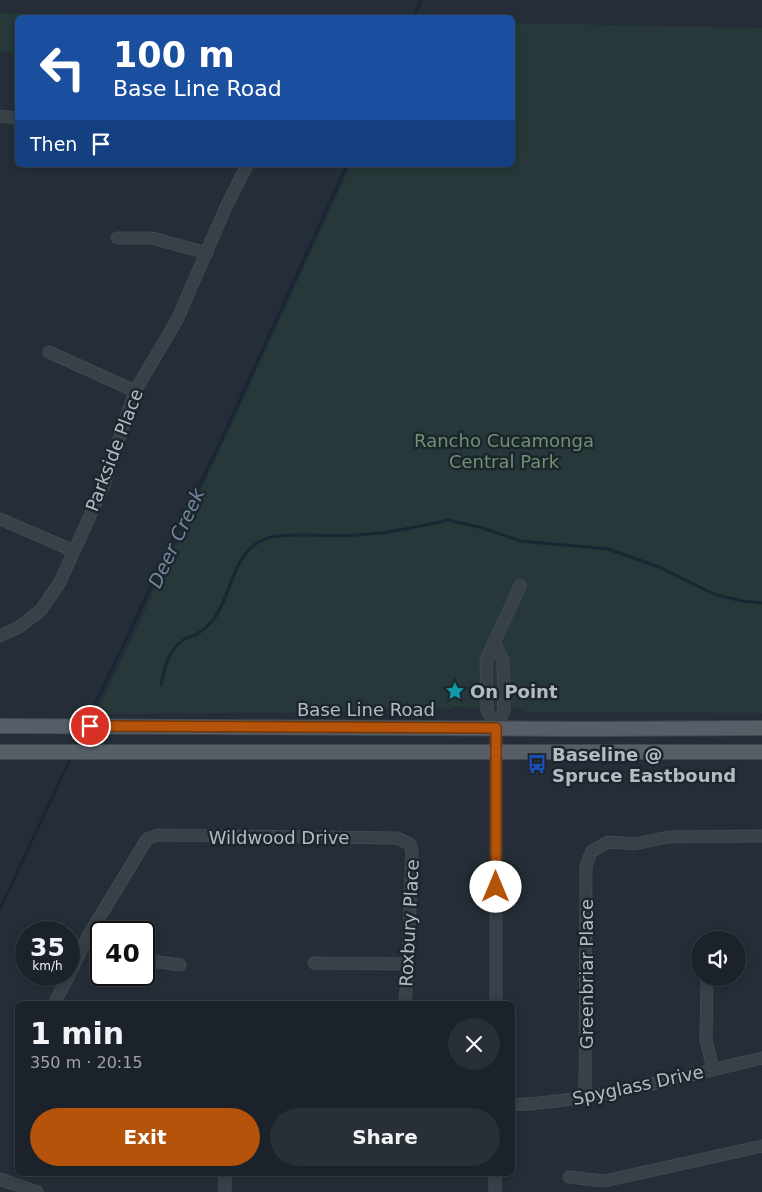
<!DOCTYPE html>
<meta charset="utf-8">
<style>
body{margin:0;font-family:"DejaVu Sans",sans-serif;background:#292f36;color:#f1f3f6;height:100vh;display:flex;flex-direction:column;font-size:19px;white-space:nowrap}
*{box-sizing:border-box;margin:0}
p{font-size:16px;color:#a0a4a8}
.icon{flex:none;width:28px;height:28px;fill:none;stroke:currentColor;stroke-width:2;stroke-linecap:round;stroke-linejoin:round}
.map{position:relative;flex:1;overflow:hidden}
.panel{position:absolute;left:15px;top:1001px;width:500px;height:175px;display:flex;flex-direction:column;background:#1c222a;border-radius:8px;box-shadow:0 2px 8px #0003,0 0 0 1px #3a3f47}
.panel>*{flex:none}
.guide{position:absolute;left:15px;top:15px;width:500px;height:152px;border-radius:8px;box-shadow:0 2px 8px #0003,0 0 0 1px #3a3f47;background:#1a4fa0;color:#fff;overflow:hidden}
.buttons{position:absolute;left:691px;top:931px;display:grid;gap:10px}
.buttons a{display:grid;place-items:center;width:55px;height:55px;border-radius:50%;background:#1c222a;box-shadow:0 2px 8px #0003,0 0 0 1px #3a3f47;font-size:25px}
.speed{position:absolute;left:15px;top:921px;display:flex;gap:10px;font-size:25px;font-weight:700;text-align:center}
.speed>*{display:grid;place-content:center;width:65px;height:65px;border-radius:50%;background:#1c222a;box-shadow:0 2px 8px #0003,0 0 0 1px #3a3f47;line-height:1}
.speed small{font-size:12px;font-weight:400}
.speed .limit{border:2px solid #111;border-radius:8px;background:#fff;color:#111}
.pin{position:absolute;display:grid;place-items:center;width:42px;height:42px;color:#fff;margin:-21px;border:2px solid #fff;border-radius:50%;box-shadow:0 1px 5px #0007}
.me{position:absolute;width:55px;margin:-28px;rotate:0deg;stroke-linejoin:round;filter:drop-shadow(0 0 4px #0008)}
.turn{display:flex;align-items:center;gap:18px;height:105px;padding:0 15px;font-size:22px}
.turn .icon{width:65px;height:65px;stroke-width:2.5}
.turn b{display:block;font-size:35px;line-height:42px}
.then{display:flex;align-items:center;height:48px;padding:0 15px;background:#0003;gap:10px;font-size:19px}
.round{display:grid;place-items:center;flex:none;width:52px;height:52px;border-radius:26px;background:#292f36}
.summary{display:flex;align-items:center;justify-content:space-between;height:85px;padding:0 15px}
h1{font-size:30px;font-weight:800;line-height:38px}
.primary-button{display:flex;gap:10px;margin-top:auto;padding:10px 15px}
.primary-button a{flex:1;height:58px;border-radius:30px;background:#b45309;color:#fff;font-size:20px;font-weight:800;line-height:58px;text-align:center}
.primary-button a+a{background:#292f36;color:#f1f3f6}
.map>svg:first-child{display:block}
.green{fill:#263839}
.lines{fill:none;stroke-linecap:round;stroke-linejoin:round}
.stream{stroke:#192634;stroke-width:3}
.minor-casing{stroke:#414951;stroke-width:13}
.major-casing{stroke:#414951;stroke-width:16}
.minor{stroke:#384048;stroke-width:11}
.major{stroke:#565f68;stroke-width:14}
.route-casing{stroke:#753606;stroke-width:12}
.route{stroke:#b45309;stroke-width:9}
.labels{text-anchor:middle;dominant-baseline:central;stroke-width:5;stroke-linejoin:round;paint-order:stroke}
.park-label{font-size:18px;fill:#6d9373;stroke:#1d252d}
.street-label{font-size:18px;fill:#b3bbc4;stroke:#1d252d}
.poi-label{font-size:18px;font-weight:bold;fill:#b3bbc4;stroke:#1d252d;text-anchor:start}
.water-label{font-size:19px;font-style:italic;fill:#70879f;stroke:#1d252d}
</style>
<div class="map">
<svg width="762" height="1192" viewBox="0 0 762 1192">
<rect width="100%" height="100%" fill="#252e38"/>
<path class="green" d="M0 13 273 17 18 18 17 53 0 52Z
M513 23 762 28V713L527 712 516 708 454 707 447 710 437 707H395L356 712 96 714 176 545 351 165H512Z"/>
<g class="lines">
<path class="stream" d="M414 18 421 0
M161 684C165 667 168 649 185 639 188 637 192 636 195 635 203 631 213 622 217 614 229 595 232 570 246 553 264 532 285 535 309 535 329 536 350 536 370 534 396 532 422 526 448 520L483 528 520 541 608 549 659 567 716 595 743 601 762 603
M87 721 227 428 347 165
M74 749 83 729
M0 909 71 757"/>
<g class="minor-casing">
<path id="minor" d="M0 116 18 118
M117 238H152L207 253
M49 352 135 391
M0 519 74 551
M0 636 19 627 41 610 60 582 104 485 135 391 177 320 226 207 247 165
M494 642 503 661 504 710 496 728
M88 936 101 943
M144 960 180 965
M314 963 408 964
M69 975 88 936 147 839 158 835 397 838 410 844 412 851 408 964 405 1004
M707 978 706 1040 713 1069
M54 1004 69 975
M496 1004V728L487 710 486 660 520 586
M585 1098 586 865 592 851 608 842 635 844 668 837 762 836
M512 1105C597 1101 680 1077 762 1058
M495 1174V1192
M569 1177 604 1181 762 1146
M0 1179 37 1192
M225 1192V1174"/>
</g>
<g class="major-casing">
<path id="major" d="M0 726 584 729 762 728
M0 752H762"/>
</g>
<use href="#minor" class="minor"/>
<use href="#major" class="major"/>
</g>
<g class="lines">
<g class="route-casing">
<path id="route" d="M90 726 496 728V887"/>
</g>
<use href="#route" class="route"/>
</g>
<defs>
<g id="sight-bare" transform="scale(1.5)"><path d="M0-6L1.8-2.2L6-1.7L2.9 1.2L3.7 5.4L0 3.3L-3.7 5.4L-2.9 1.2L-6-1.7L-1.8-2.2Z" fill="#0f9aa8" stroke="#1d252d" stroke-width="2.5" paint-order="stroke"/></g>
<g id="bus-bare" transform="scale(1.5)"><path d="M-5-6H5V4H4V6H2V4H-2V6H-4V4H-5ZM-3.5-4V0h7V-4ZM-3.5 1.2v1.5H-2V1.2ZM2 1.2v1.5H3.5V1.2Z" fill="#1a4fb4" stroke="#1d252d" stroke-width="2.5" paint-order="stroke"/></g>
</defs>
<g fill-rule="evenodd">
<use href="#sight-bare" x="455" y="691"/>
<use href="#bus-bare" x="537" y="764"/>
</g>
<g class="labels">
<g class="park-label">
<text x="504" y="440">Rancho Cucamonga<tspan x="504" dy="21">Central Park</tspan></text>
</g>
<g class="street-label">
<text transform="translate(114 450) rotate(-69)">Parkside Place</text>
<text x="366" y="709">Base Line Road</text>
<text x="279" y="837">Wildwood Drive</text>
<text transform="translate(409 923) rotate(-87)">Roxbury Place</text>
<text transform="translate(586 974) rotate(-90)">Greenbriar Place</text>
<text transform="translate(638 1085) rotate(-12)">Spyglass Drive</text>
</g>
<g class="poi-label">
<text x="470" y="691">On Point</text>
<text x="552" y="754">Baseline @<tspan x="552" dy="21">Spruce Eastbound</tspan></text>
</g>
<g class="water-label">
<text transform="translate(176 538) rotate(-65)">Deer Creek</text>
</g>
</g>
</svg>
<div class="buttons">
<a><svg class="icon" aria-label="sound" viewBox="0 0 24 24"><path d="M4 9h4l5-4v14l-5-4H4zM17 9q2 3 0 6"/></svg></a>
</div>
<div class="speed"><div>35<small>km/h</small></div><div class="limit">40</div></div>
<div class="pin" style="left:90px;top:726px;background:#d93025"><svg class="icon" aria-label="arrive" viewBox="0 0 24 24"><path d="M6 21V4h12l-3 4 3 4H6"/></svg></div>
<svg class="me" style="left:496px;top:887px" viewBox="-20 -20 40 40"><circle r="19" fill="#fff"/><path d="M0-13L10 11 0 6-10 11z" fill="#b45309"/></svg>
<div class="guide">
<div class="turn"><svg class="icon" aria-label="left" viewBox="0 0 24 24"><path d="M17 20v-9H6M10 6l-5 5 5 5"/></svg><div><b>100 m</b>Base Line Road</div></div>
<div class="then">Then<svg class="icon" aria-label="arrive" viewBox="0 0 24 24"><path d="M6 21V4h12l-3 4 3 4H6"/></svg></div>
</div>
<section class="panel">
<div class="summary"><div><h1>1 min</h1><p>350 m · 20:15</p></div><a class="round"><svg class="icon" aria-label="close" viewBox="0 0 24 24"><path d="M6 6l12 12M18 6L6 18"/></svg></a></div>
<div class="primary-button"><a>Exit</a><a>Share</a></div>
</section>
</div>
